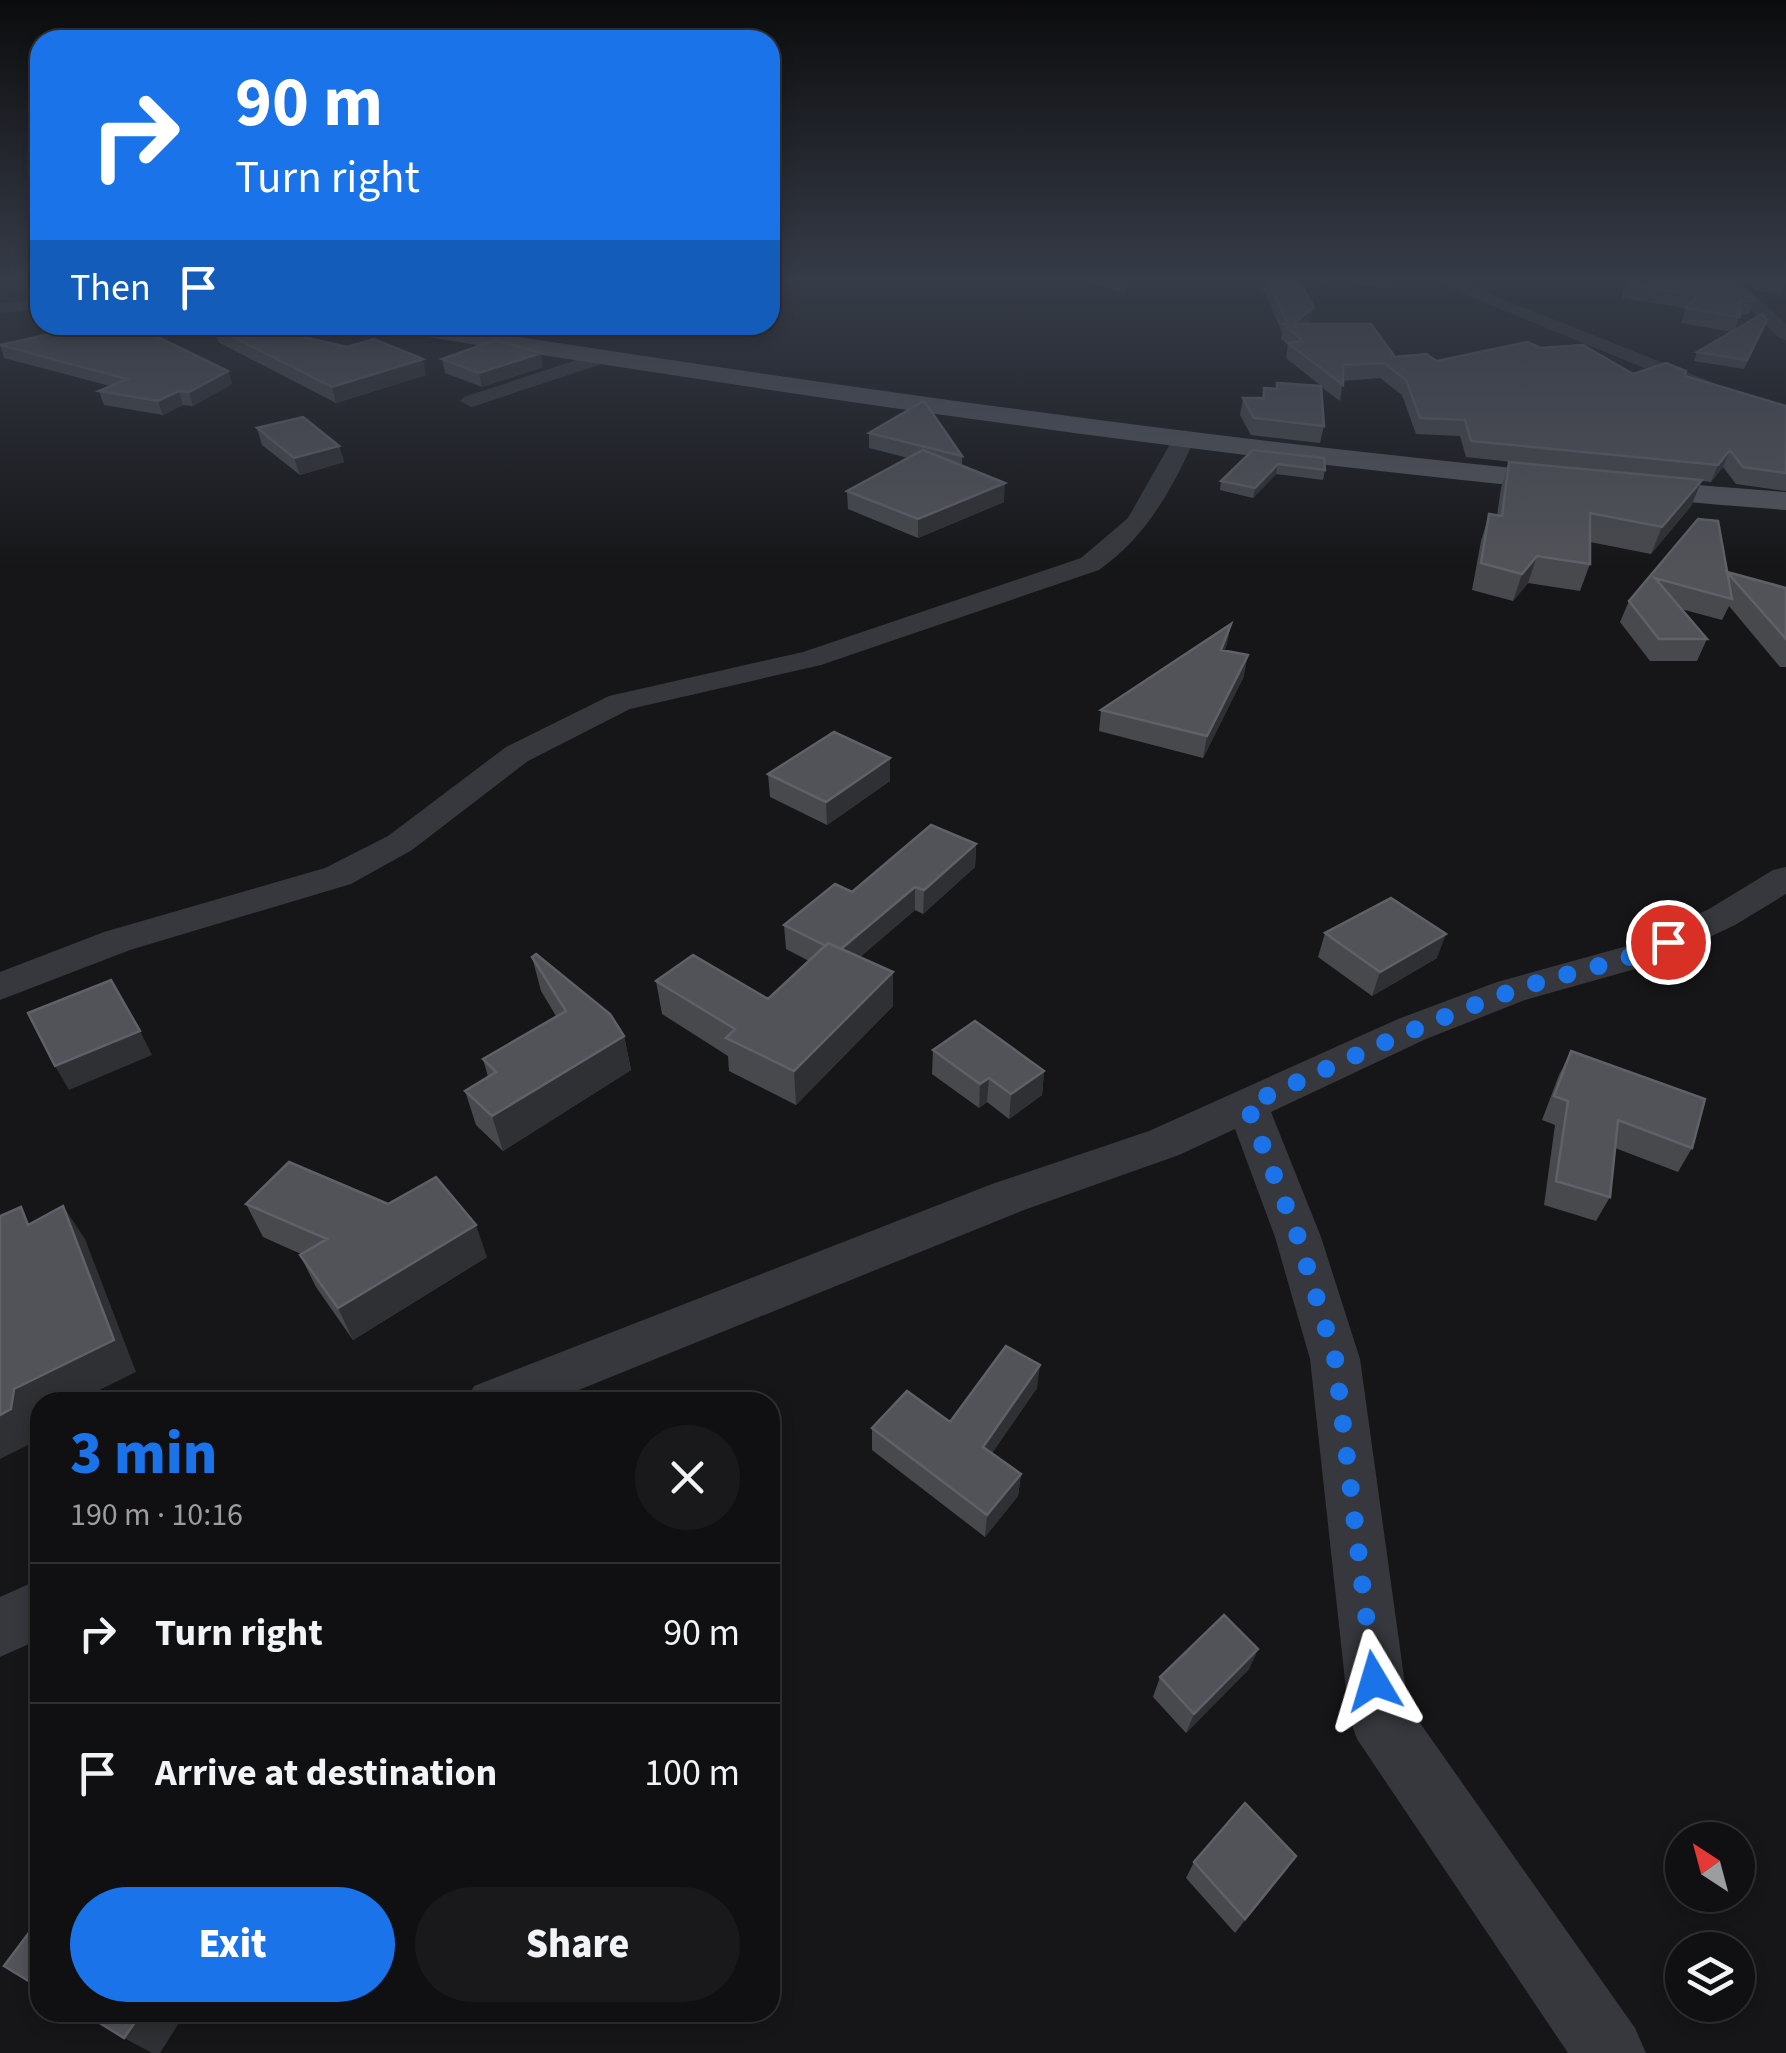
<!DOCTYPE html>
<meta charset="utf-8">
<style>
body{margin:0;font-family:"Source Sans 3",sans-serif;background:#19191b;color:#f1f3f6;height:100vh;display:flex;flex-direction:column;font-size:38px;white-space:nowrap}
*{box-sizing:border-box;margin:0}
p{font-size:32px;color:#9c9d9f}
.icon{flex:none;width:55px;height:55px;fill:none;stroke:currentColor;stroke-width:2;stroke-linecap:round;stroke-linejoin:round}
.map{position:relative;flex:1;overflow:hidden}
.side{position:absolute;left:30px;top:1392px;width:750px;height:630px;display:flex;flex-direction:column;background:#101012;border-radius:30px;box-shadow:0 5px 15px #0003,0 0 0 2px #303032}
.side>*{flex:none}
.hud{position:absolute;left:30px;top:30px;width:750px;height:305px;border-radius:30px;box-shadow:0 5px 15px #0003,0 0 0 2px #303032;background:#1a73e8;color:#fff;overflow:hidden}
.needle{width:65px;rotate:324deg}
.buttons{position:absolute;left:1665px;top:1822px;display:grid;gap:20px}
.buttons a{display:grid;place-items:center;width:90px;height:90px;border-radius:50%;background:#101012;box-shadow:0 5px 15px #0003,0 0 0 2px #303032;font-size:50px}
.pin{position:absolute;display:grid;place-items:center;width:85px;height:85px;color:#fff;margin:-42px;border:5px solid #fff;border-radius:50%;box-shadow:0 2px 10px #0007}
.me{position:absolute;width:110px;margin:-55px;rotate:353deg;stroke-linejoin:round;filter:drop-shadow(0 0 8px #0008)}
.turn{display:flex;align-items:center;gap:35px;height:210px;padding:0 40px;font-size:45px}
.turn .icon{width:130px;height:130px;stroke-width:2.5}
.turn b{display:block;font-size:70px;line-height:85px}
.then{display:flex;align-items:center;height:95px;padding:0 40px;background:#0003;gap:20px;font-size:38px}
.round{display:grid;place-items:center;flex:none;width:105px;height:105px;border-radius:52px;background:#19191b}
.overview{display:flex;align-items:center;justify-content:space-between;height:170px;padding:0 40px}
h1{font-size:60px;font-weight:800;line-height:75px;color:#1a73e8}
.primary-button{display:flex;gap:20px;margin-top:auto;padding:20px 40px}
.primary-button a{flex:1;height:115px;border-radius:60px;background:#1a73e8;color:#fff;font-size:40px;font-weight:800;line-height:115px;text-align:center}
.primary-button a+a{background:#19191b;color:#f1f3f6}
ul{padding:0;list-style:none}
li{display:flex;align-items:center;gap:30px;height:140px;padding:0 40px;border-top:2px solid #303032}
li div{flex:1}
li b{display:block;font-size:38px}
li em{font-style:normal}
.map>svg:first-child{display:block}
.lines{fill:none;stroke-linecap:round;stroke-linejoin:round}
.minor{fill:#37383d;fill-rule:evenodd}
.major{fill:#53555c;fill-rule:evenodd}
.wall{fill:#47494d}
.shaded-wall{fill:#2f3033}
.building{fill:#525359;stroke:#5f6168;stroke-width:2.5}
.route{stroke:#1a73e8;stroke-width:18;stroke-dasharray:0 32.4}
</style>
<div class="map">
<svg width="1786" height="2053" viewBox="0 0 1786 2053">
<rect width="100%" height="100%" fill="#161618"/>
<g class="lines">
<path class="minor" d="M1432 281H1457L1724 387 1786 407V420L1710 395Z
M1721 281H1740L1786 324V340L1779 338Z
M40 300V310L0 313V303Z
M598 353 608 359 605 363 478 405 471 407 460 401 464 397Z
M1185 430 1196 437C1171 490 1148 535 1099 570L821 665 630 709 528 761 412 850 351 884 130 950 0 1000V972L104 932 325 868 388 836 506 747 609 696 803 652 1081 558 1128 518 1174 437Z
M1786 867V894L1735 925 1653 964 1525 1000 1426 1039 1271 1112 1321 1237 1360 1359 1408 1706 1635 2028 1646 2053H1568L1357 1739 1349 1717 1310 1359 1275 1237 1235 1129 1179 1155 1024 1210 549 1402H466L474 1386 992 1184 1149 1131 1398 1019 1497 982 1627 946 1709 909 1773 870Z
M40 1579V1639L0 1657V1597Z"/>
<path class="major" d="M383 325H441C887 394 1336 458 1786 492V510C1320 474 856 405 395 332Z"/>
</g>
<path class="wall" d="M1083 281H1131L1125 293Z
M1259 281H1299L1311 322 1308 324 1395 357 1437 361 1541 348 1633 374 1685 376 1786 406V491L1736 484 1723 467 1711 482 1701 481 1691 506 1651 554 1590 542V564L1580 591 1528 583 1513 601 1472 590 1481 541 1489 514 1497 516 1501 488 1509 462 1569 468 1466 457 1460 436 1416 434 1402 395 1380 378 1343 381 1340 401 1321 387 1324 426 1320 443 1251 435 1240 415 1243 398H1262L1264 388 1276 389 1277 383 1321 386 1286 358 1288 345 1281 339 1282 332Z
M1343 281H1392L1390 289Z
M1745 281H1786L1781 293 1756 291Z
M1626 284 1755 300 1749 314 1740 315 1735 330 1764 328 1744 369 1694 361 1697 352 1732 332 1681 323 1686 308 1621 298Z
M214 327 347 347 426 375 336 403 218 342Z
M0 344 228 371 232 384 193 406 183 405 163 415 104 405 99 391 110 386 4 358Z
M442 359 543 367 482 387 445 373Z
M257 428 339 446 344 462 300 475 262 445Z
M869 433 962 456V466L1004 502 918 538 848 509 847 491 908 458 869 448Z
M1253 450 1325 470 1323 480 1276 474 1253 498 1220 490 1221 481Z
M1698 519 1727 573 1786 588V667H1780L1729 606 1722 620 1681 609 1707 639 1697 661H1650L1620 622 1629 601Z
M1231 624 1225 650 1244 676 1203 758 1099 731 1101 710Z
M890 758V781L827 825 770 797 768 774Z
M976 844 975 867 923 914 915 910 860 957 893 1006 796 1105 729 1071 728 1056 662 1014 656 981 768 999 809 961 786 949 784 925 852 892Z
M1325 933 1437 958 1372 996 1318 957Z
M532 957 624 1036 631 1070 503 1151 476 1125 465 1091 488 1077 483 1059 556 1016 541 991Z
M933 1050 1044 1071 1042 1095 1009 1119 987 1102 979 1108 932 1074Z
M1571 1051 1692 1148 1678 1172 1615 1148 1610 1197 1596 1221 1544 1205 1555 1125 1542 1120 1559 1075Z
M246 1204 487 1257 353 1340 316 1287 300 1255 301 1254 263 1237Z
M1037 1388 992 1453 1021 1474 1018 1496 985 1537 872 1450V1428L950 1422Z
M1258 1649 1249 1669 1186 1733 1153 1697 1160 1677Z
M1296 1856 1285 1872 1235 1933 1186 1878 1194 1862Z"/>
<path class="shaded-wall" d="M1319 281H1339L1318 286Z
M1314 307 1311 322 1296 335 1293 324Z
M541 353 543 367 482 387 479 373Z
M423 359 426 375 336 403 332 387Z
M228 371 232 384 193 406 189 392Z
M179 391 183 405 163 415 158 401Z
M339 446 344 462 300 475 294 458Z
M1730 450 1723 467 1711 482 1718 465Z
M1278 464 1276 474 1253 498 1255 488Z
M1702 480 1691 506 1651 554 1662 527Z
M1005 483 1004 502 918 538V519Z
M1537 556 1528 583 1513 601 1522 574Z
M1231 624 1227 644 1217 670 1221 650Z
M1248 655 1244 676 1203 758 1207 736Z
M890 758V781L827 825 826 802Z
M976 844 975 867 923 914 924 890Z
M915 887V910L838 976V952Z
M1446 934 1437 958 1372 996 1380 972Z
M893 972V1006L796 1105 794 1071Z
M140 1031 152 1055 69 1090 55 1066Z
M624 1036 631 1070 503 1151 492 1116Z
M1044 1071 1042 1095 1009 1119 1011 1094Z
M989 1078 987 1102 979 1108 980 1084Z
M63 1206 85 1239 136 1372 75 1402H40L38 1440 0 1459V1415L14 1389Z
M476 1225 487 1257 353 1340 338 1308Z
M1040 1365 1037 1388 981 1469 983 1447Z
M1021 1474 1018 1496 985 1537 987 1515Z
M1258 1649 1249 1669 1186 1733 1194 1714Z
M1296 1856 1285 1872 1235 1933 1245 1919Z
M142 2012H186L160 2053H152L124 2038Z"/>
<path class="building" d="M1268 281H1299L1314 307 1293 324H1371L1395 357 1426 354 1437 361 1527 342 1541 348 1583 345 1633 374 1666 363 1686 371 1685 376 1786 406V473L1743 467 1730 450 1718 465 1471 441 1465 420 1420 418 1406 380 1384 363 1343 365V385L1288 343 1303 341 1283 324H1288Z
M1628 281H1736L1755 300 1740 301V317L1686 308 1698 295 1626 284Z
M1762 314 1767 320 1747 360 1697 352Z
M91 325H133L228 371 189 392 179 391 158 401 99 391 127 379 0 345Z
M214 325H251L347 347 374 339 423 359 332 387 214 327Z
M495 340 541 353 479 373 442 359Z
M1277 383 1321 386 1324 426 1254 418 1243 398H1264V388L1277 389Z
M924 401 962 456 869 433Z
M303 417 339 446 294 458 257 428Z
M923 450 1005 483 918 519 847 491Z
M1253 450 1324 458 1325 470 1278 464 1255 488 1221 481Z
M1509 462 1702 480 1662 527 1590 513V564L1537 556 1522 574 1481 563 1489 514 1502 516Z
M1698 519 1718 521 1732 599 1655 578 1707 639H1659L1629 601Z
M1727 572 1786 588V639Z
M1231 624 1221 650 1248 655 1207 736 1101 710Z
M834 732 890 758 826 802 768 774Z
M931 825 976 844 924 890 915 887 841 949 828 943 826 946 784 925 835 884 852 892Z
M1391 898 1446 934 1380 972 1325 933Z
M828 943 893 972 794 1071 726 1038 735 1029 656 981 693 955 768 999Z
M536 954 610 1014 624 1036 492 1116 465 1091 496 1072 483 1059 566 1011 532 957Z
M111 980 140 1031 55 1066 28 1013Z
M975 1021 1044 1071 1011 1094 989 1078 980 1084 933 1050Z
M1571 1051 1705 1099 1692 1148 1618 1120 1610 1197 1556 1181 1568 1101 1554 1096Z
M289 1162 388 1204 436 1177 476 1225 338 1308 300 1255 327 1239 246 1204Z
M63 1206 114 1340 14 1389 11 1409 0 1415V1216L21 1207 28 1225Z
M1006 1346 1040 1365 983 1447 1021 1474 987 1515 872 1428 907 1391 950 1422Z
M1224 1615 1258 1649 1194 1714 1160 1677Z
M40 1669V1703L34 1672Z
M1245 1803 1296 1856 1245 1919 1194 1862Z
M40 1918V1988L4 1966Z
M82 2012H142L124 2038Z"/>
<linearGradient id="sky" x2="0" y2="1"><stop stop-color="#0c0c0d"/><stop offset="0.49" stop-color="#363c48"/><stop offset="1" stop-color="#363c48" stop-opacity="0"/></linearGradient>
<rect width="1786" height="569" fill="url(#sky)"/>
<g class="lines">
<path class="route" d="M1374 1681 1335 1358 1298 1237 1247 1105C1333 1066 1418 1025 1507 993 1560 973 1616 966 1668 942"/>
</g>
</svg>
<div class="buttons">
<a><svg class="needle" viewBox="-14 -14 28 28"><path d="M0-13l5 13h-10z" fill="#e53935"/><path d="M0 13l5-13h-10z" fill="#9c9d9f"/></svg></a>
<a><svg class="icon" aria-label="layers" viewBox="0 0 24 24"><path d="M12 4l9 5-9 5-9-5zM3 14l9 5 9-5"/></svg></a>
</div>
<div class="pin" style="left:1668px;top:942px;background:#d93025"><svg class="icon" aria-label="arrive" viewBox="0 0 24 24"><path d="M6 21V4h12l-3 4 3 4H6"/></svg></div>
<svg class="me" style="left:1374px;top:1681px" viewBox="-20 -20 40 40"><path d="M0-17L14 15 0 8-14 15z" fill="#1a73e8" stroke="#fff" stroke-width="4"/></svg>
<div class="hud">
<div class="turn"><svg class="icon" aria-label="right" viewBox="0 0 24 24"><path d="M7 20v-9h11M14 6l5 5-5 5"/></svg><div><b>90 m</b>Turn right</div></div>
<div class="then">Then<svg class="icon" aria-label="arrive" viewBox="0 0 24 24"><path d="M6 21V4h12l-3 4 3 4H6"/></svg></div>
</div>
<section class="side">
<div class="overview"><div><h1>3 min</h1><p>190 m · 10:16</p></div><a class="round"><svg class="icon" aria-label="close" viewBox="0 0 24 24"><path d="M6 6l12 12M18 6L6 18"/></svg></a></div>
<ul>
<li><svg class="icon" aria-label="right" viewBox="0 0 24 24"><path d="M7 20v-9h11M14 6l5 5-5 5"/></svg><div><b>Turn right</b></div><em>90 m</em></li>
<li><svg class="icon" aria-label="arrive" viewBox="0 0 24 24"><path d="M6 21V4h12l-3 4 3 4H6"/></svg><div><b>Arrive at destination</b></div><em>100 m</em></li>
</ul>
<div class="primary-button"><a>Exit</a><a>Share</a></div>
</section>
</div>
